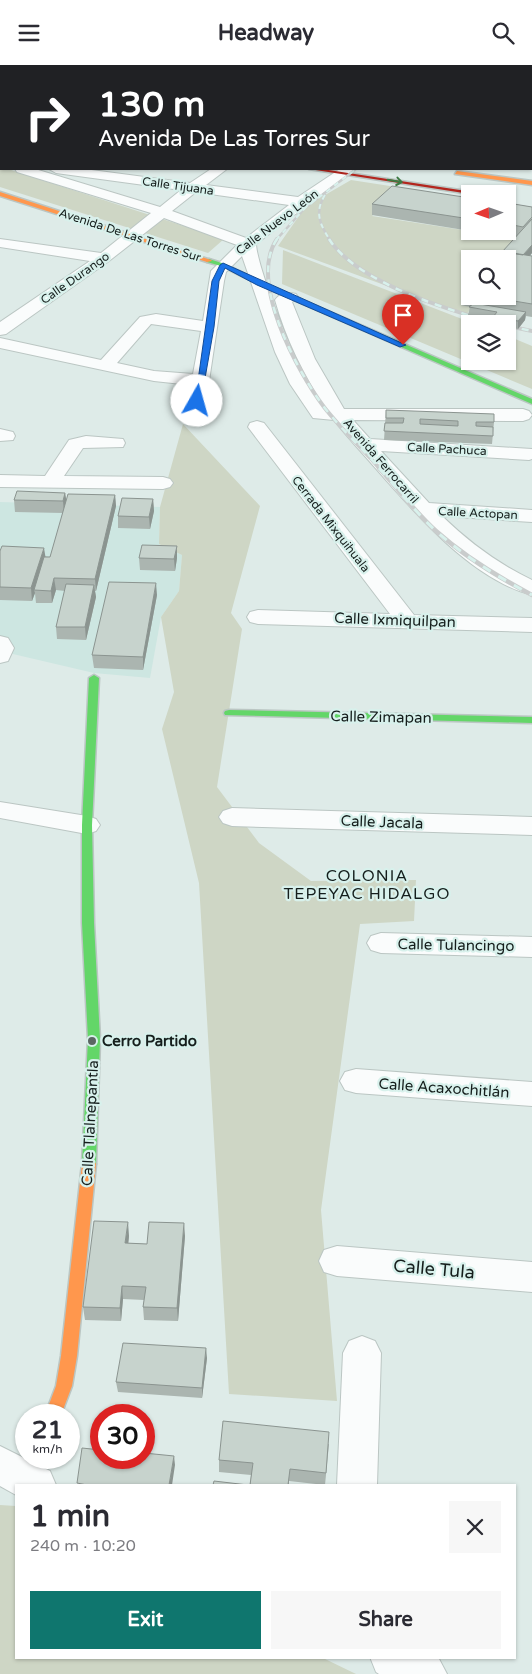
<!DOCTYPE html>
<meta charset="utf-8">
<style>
body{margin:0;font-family:"Varela Round",sans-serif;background:#f7f7f7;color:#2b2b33;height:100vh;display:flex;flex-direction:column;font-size:19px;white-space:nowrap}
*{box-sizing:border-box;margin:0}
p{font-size:16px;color:#7c7c81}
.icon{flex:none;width:28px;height:28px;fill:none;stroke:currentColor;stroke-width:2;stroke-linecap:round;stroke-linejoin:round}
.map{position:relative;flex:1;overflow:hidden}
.sheet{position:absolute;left:15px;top:1419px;width:501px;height:175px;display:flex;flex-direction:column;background:#fff;border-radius:0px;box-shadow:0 1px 4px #0004}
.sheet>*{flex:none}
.top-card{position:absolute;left:0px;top:0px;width:532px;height:105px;box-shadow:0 1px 4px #0004;background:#202124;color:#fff;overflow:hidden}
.needle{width:32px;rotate:268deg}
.fabs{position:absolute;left:461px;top:120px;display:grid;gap:10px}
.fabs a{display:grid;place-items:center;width:55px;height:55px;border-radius:0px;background:#fff;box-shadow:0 1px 4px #0004;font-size:25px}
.speed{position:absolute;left:15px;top:1339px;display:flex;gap:10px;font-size:25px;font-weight:700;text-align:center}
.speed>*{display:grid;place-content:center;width:65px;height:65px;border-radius:50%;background:#fff;box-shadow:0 1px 4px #0004;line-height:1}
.speed small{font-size:12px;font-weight:400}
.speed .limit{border:8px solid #d22;background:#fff;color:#111}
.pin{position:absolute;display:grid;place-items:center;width:42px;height:42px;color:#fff;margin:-51px -21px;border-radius:50% 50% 50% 0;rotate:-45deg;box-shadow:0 0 5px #0007}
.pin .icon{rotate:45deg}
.me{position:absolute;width:55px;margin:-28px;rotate:7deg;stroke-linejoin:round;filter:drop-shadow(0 0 4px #0008)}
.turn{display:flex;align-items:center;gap:18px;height:105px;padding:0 15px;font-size:22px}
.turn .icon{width:65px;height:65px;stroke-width:2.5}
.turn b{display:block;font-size:35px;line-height:42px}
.round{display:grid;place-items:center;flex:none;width:52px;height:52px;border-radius:0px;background:#f7f7f7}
.overview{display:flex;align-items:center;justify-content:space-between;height:85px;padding:0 15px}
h1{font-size:30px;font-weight:700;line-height:38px}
.primary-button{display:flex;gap:10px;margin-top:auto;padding:10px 15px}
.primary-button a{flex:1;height:58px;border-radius:0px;background:#0f766e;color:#fff;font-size:20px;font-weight:700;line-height:58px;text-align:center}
.primary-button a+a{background:#f7f7f7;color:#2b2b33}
header{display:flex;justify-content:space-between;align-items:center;height:65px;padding:0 15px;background:#fff;font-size:22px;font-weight:700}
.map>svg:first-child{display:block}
.built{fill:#cde6e1}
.green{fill:#ced6c5}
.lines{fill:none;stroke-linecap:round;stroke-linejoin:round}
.street-casing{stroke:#bbc6c3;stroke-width:2}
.fast-casing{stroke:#bbc6c3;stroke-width:3}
.slow-casing{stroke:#bbc6c3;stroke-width:3}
.jam-casing{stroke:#bbc6c3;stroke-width:3}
.street{fill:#fafcfc;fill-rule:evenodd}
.fast{fill:#63d668;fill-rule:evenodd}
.slow{fill:#ff974d;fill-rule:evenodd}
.jam{fill:#b3261e;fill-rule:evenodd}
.rail-far2-casing{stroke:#c9cccc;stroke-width:2.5}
.rail-far1-casing{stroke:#c9cccc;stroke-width:4}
.rail-casing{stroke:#c9cccc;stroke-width:4.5}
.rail-far2{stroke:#d8f1ec;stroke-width:2;stroke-dasharray:5;stroke-linecap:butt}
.rail-far1{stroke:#d8f1ec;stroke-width:2.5;stroke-dasharray:7;stroke-linecap:butt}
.rail{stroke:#d8f1ec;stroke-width:3;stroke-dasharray:9;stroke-linecap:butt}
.wall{fill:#abb5b0}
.shaded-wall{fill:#8b9490}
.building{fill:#c7d3cd;stroke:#8b9490;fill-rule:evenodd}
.oneway{stroke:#3c7a42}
.route{fill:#1a73e8;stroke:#114b97}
.poi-dot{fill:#5b6663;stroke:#d8f1ec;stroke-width:2}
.labels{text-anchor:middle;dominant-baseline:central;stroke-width:4.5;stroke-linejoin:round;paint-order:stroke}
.far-street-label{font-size:12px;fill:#151e1c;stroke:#d8f1ec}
.street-label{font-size:15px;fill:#151e1c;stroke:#d8f1ec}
.poi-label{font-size:15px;font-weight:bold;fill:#151e1c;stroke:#d8f1ec;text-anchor:start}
.neighbourhood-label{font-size:16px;letter-spacing:1px;fill:#151e1c;stroke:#d8f1ec}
.near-street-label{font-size:18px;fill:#151e1c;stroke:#d8f1ec}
</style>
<header><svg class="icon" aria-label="menu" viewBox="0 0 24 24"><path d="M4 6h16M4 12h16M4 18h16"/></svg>Headway<svg class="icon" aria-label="search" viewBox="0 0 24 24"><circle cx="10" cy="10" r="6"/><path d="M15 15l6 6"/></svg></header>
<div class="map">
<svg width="532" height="1609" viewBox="0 0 532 1609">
<rect width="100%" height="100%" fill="#deebe8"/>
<path class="built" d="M0 437 160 442 159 479 182 490 179 526 161 552 150 613 94 608 0 586Z"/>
<path class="green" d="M0 101 1 104H8L224 174 208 188 0 122Z
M351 115 403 123 372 151 522 174 503 194H470V230L461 240 472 242 466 250 278 181 306 141Z
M283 185 475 259H470V296H508V271L532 281V324L282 219Z
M183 359 260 441 231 548 242 564 217 722 259 778 311 816 416 815 414 856 360 859 321 1145 337 1336 229 1329 199 818 162 664 174 627 161 552 179 526 182 490 159 479 160 442Z
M0 1440 16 1441V1592L323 1593 356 1609H0Z"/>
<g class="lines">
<g class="street-casing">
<path id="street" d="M445 0H466L467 1H446Z
M15 104H35L160 142 181 125 56 108 49 104H84L190 118 211 104H227L206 120 298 132 340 104H355L256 179C257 204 306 331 326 344 304 310 286 274 275 235 280 228 288 227 296 229L298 232 292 237 315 294 344 344H523L529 346 532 350 529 354 523 356 353 355 370 374 532 384V394L529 395 381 386 429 438 532 445V457L442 451C469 477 498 499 532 515V530C470 514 412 445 371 398 359 384 345 370 334 355L313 353 290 319 275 287 242 191 226 207 224 216 206 336 203 340 197 341 191 340 188 336 191 320 154 316 0 283V273L101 295 140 252 156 249 203 256 211 206 237 180 164 153 109 196 6 269 0 270V257L90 196 0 182V174L101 188 151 148 17 107ZM196 127 289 140 246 173 172 146ZM151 259 201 266 193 309 154 306 117 298Z
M257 356 264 358 414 550 532 553V567L258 559 250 557 247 552 250 547 258 545 390 549 248 362 250 358Z
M0 364 13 367 15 371 13 375 0 376Z
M86 371 123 374 125 378 123 382 83 383 64 411 163 412 170 414 173 418 170 422 163 424 0 422V410L45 411 69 375Z
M0 571 8 573 14 583 8 596 0 598Z
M0 737 87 751 96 754 100 760 96 766 87 769 0 753Z
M232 743 532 752V770L232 761 223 758 219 752 223 746Z
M381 868 532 872V892L381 888 371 885 367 878 371 871Z
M356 1004 532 1017V1041L356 1028 345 1025 340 1016 345 1007Z
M337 1181 532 1197V1227L337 1211 324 1207 319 1196 324 1185Z
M362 1271 375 1276 381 1288 377 1420H337L343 1288 349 1276Z
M0 1381 50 1406 56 1420H16V1430L0 1421Z
M370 1592H438L447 1609H379L376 1607Z"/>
</g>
<g class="fast-casing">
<path id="fast" d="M209 194 225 199 270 221 532 334V339L266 223 221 201 207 197 206 196Z
M94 610 99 613 92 760 94 858 100 974 96 1099 94 1103 89 1105 84 1103 82 1099 88 974 82 858V760L89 613Z
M229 645 532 652V658L225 650 224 648 225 646Z"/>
</g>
<g class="slow-casing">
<path id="slow" d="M457 106 532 116V120L455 109Z
M0 127 211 195 212 196 207 197 0 131Z
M89 1093 94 1095 96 1099 77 1291 72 1321 61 1350H45L56 1321 61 1291 82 1099 84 1095Z"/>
</g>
<g class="jam-casing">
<path id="jam" d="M0 58 1 59V61L0 62Z
M309 104H322L486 129H470Z"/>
</g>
<use href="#street" class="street"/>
<use href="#fast" class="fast"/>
<use href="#slow" class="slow"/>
<use href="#jam" class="jam"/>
<g class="rail-far2-casing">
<path id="rail-far2" d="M325 130C314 147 320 160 330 175
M276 175 305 143 356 104"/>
</g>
<g class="rail-far1-casing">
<path id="rail-far1" d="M277 174C248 216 297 306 324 342 341 364 362 383 380 404
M329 174C357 218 449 245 498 259
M508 261 532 266"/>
</g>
<g class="rail-casing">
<path id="rail" d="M379 403C398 424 415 447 436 466 465 492 498 512 532 530"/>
</g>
<use href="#rail-far2" class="rail-far2"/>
<use href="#rail-far1" class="rail-far1"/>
<use href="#rail" class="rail"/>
</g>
<path class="wall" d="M0 0H25L23 1H1V3H0Z
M470 133V166L372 150V139Z
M508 138 532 142V188L530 191H532V252L526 251 525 255 518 264 508 262V259H492L493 254 468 250 470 242 461 240 462 228 470 219V231H508L515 172 474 166H508Z
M386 345 494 357 492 379 384 375Z
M65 428 66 435 115 430 116 441 96 526H95L96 532 86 575 57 574 56 562 65 526 56 525 52 538H36L35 528 32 536 0 535V486L50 492 63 448 15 447 14 435Z
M153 434 154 446 150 464 118 463V451Z
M177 481V493L175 506 140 505 139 493Z
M157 530 143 605 94 603 92 590Z
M129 1171 128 1178 147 1179 185 1171 178 1256 144 1255 143 1242 144 1235 123 1234 121 1256 85 1255 83 1242Z
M207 1293 202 1333 118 1327 116 1317Z
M329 1379 325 1420 289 1416V1420H250L251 1410 219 1407V1395Z"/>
<path class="shaded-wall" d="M15 0H25L23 1H16Z
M532 180V188L520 202 522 192Z
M526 247 525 255 518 264V256Z
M65 428 67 439 64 448 63 436Z
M115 430 116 441 96 526 95 514Z
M153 434 154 446 150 464 149 452Z
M177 481V493L175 506 174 494Z
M44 483 46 495 34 525 35 528 32 536 31 523Z
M54 513 56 525 52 538 51 526Z
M156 518 157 530 143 605V592Z
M94 520 96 532 86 575 85 562Z
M128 1157 129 1171 127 1192 125 1178Z
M184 1158 185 1171 178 1256 177 1243Z
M122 1221 123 1234 121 1256 120 1243Z
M206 1283 207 1293 202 1333V1323Z
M174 1391 175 1400 172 1420H169Z"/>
<path class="building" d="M532 14V55H531V15Z
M392 121 470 133V154L372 139Z
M508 138 532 142V152L523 162 508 159Z
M532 154V180L523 190 502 187Z
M500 186 532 191V239L484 231H508V194H494Z
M470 219V229L462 228Z
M474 238 526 247 518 256 493 252 497 247 469 242Z
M386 345 494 349V357H476V361L493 362V371L384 366 385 358H403L404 353H386ZM420 354 458 356V361L420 359Z
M17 426 65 428 63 436 14 435Z
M68 429 115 430 95 514 54 513 51 526 34 525 44 492H50Z
M122 433 153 434 149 452 118 451Z
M142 480 177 481 174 494 139 493Z
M2 481 44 483 31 523 0 522V486Z
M109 517 156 518 143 592 92 590Z
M66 519 94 520 85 562H56Z
M94 1156 128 1157 125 1178 147 1179 149 1157 184 1158 177 1243 143 1242 146 1222 122 1221 120 1243 83 1242Z
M123 1278 206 1283 202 1323 116 1317Z
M223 1356 329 1367 326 1408 290 1404 288 1420H250L253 1398 219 1395Z
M82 1383 101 1385V1392H144V1388L174 1391 169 1420H87L77 1418Z
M214 1416 248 1420H213Z"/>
<defs><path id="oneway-shaft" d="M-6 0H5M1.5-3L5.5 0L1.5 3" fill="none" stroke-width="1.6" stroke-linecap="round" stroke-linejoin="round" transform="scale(1.25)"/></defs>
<use class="oneway" href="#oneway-shaft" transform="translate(395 116) rotate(9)"/>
<path class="route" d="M223 198 406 280 400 282 257 220 225 203 219 216 214 262 201 336 195 337 212 216 220 200Z"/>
<circle class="poi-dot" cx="92" cy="976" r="5"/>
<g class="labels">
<g class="far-street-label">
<text transform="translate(178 121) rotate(8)">Calle Tijuana</text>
<text transform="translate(277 157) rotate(-37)">Calle Nuevo León</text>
<text transform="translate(130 170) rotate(18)">Avenida De Las Torres Sur</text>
<text transform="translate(75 213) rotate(-35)">Calle Durango</text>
<text transform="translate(447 384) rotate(3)">Calle Pachuca</text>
<text transform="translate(381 396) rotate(49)">Avenida Ferrocarril</text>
<text transform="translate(478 448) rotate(3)">Calle Actopan</text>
<text transform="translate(331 459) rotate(52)">Cerrada Mixquihuala</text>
</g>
<g class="street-label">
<text transform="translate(395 555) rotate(2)">Calle Ixmiquilpan</text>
<text transform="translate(381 652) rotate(1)">Calle Zimapan</text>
<text transform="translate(382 757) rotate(2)">Calle Jacala</text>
<text transform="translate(456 880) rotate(1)">Calle Tulancingo</text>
<text transform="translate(444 1023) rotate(4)">Calle Acaxochitlán</text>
<text transform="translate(90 1058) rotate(-87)">Calle Tlalnepantla</text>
</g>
<g class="poi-label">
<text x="102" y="976">Cerro Partido</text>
</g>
<g class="neighbourhood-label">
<text x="367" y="811">COLONIA<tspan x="367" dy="18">TEPEYAC HIDALGO</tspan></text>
</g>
<g class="near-street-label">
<text transform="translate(434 1204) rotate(5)">Calle Tula</text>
</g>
</g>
</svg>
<div class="fabs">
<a><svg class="needle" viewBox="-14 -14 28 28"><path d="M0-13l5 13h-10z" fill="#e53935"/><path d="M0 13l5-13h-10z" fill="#7c7c81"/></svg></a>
<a><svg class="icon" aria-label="search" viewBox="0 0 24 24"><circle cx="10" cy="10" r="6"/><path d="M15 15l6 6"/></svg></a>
<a><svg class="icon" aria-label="layers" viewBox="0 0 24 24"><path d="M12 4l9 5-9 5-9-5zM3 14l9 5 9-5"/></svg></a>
</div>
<div class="speed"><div>21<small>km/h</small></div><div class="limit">30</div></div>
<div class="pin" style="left:403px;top:280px;background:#d93025"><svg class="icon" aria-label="arrive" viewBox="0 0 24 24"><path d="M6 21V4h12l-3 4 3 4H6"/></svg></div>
<svg class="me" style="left:197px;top:336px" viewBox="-20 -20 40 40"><circle r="19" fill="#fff"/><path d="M0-13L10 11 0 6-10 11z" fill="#1a73e8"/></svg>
<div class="top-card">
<div class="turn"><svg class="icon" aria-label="right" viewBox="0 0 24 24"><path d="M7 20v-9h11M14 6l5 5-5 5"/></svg><div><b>130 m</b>Avenida De Las Torres Sur</div></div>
</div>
<section class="sheet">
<div class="overview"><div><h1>1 min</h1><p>240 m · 10:20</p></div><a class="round"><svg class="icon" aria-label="close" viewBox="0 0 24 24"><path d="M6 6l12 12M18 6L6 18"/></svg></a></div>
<div class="primary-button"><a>Exit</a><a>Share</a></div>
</section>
</div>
